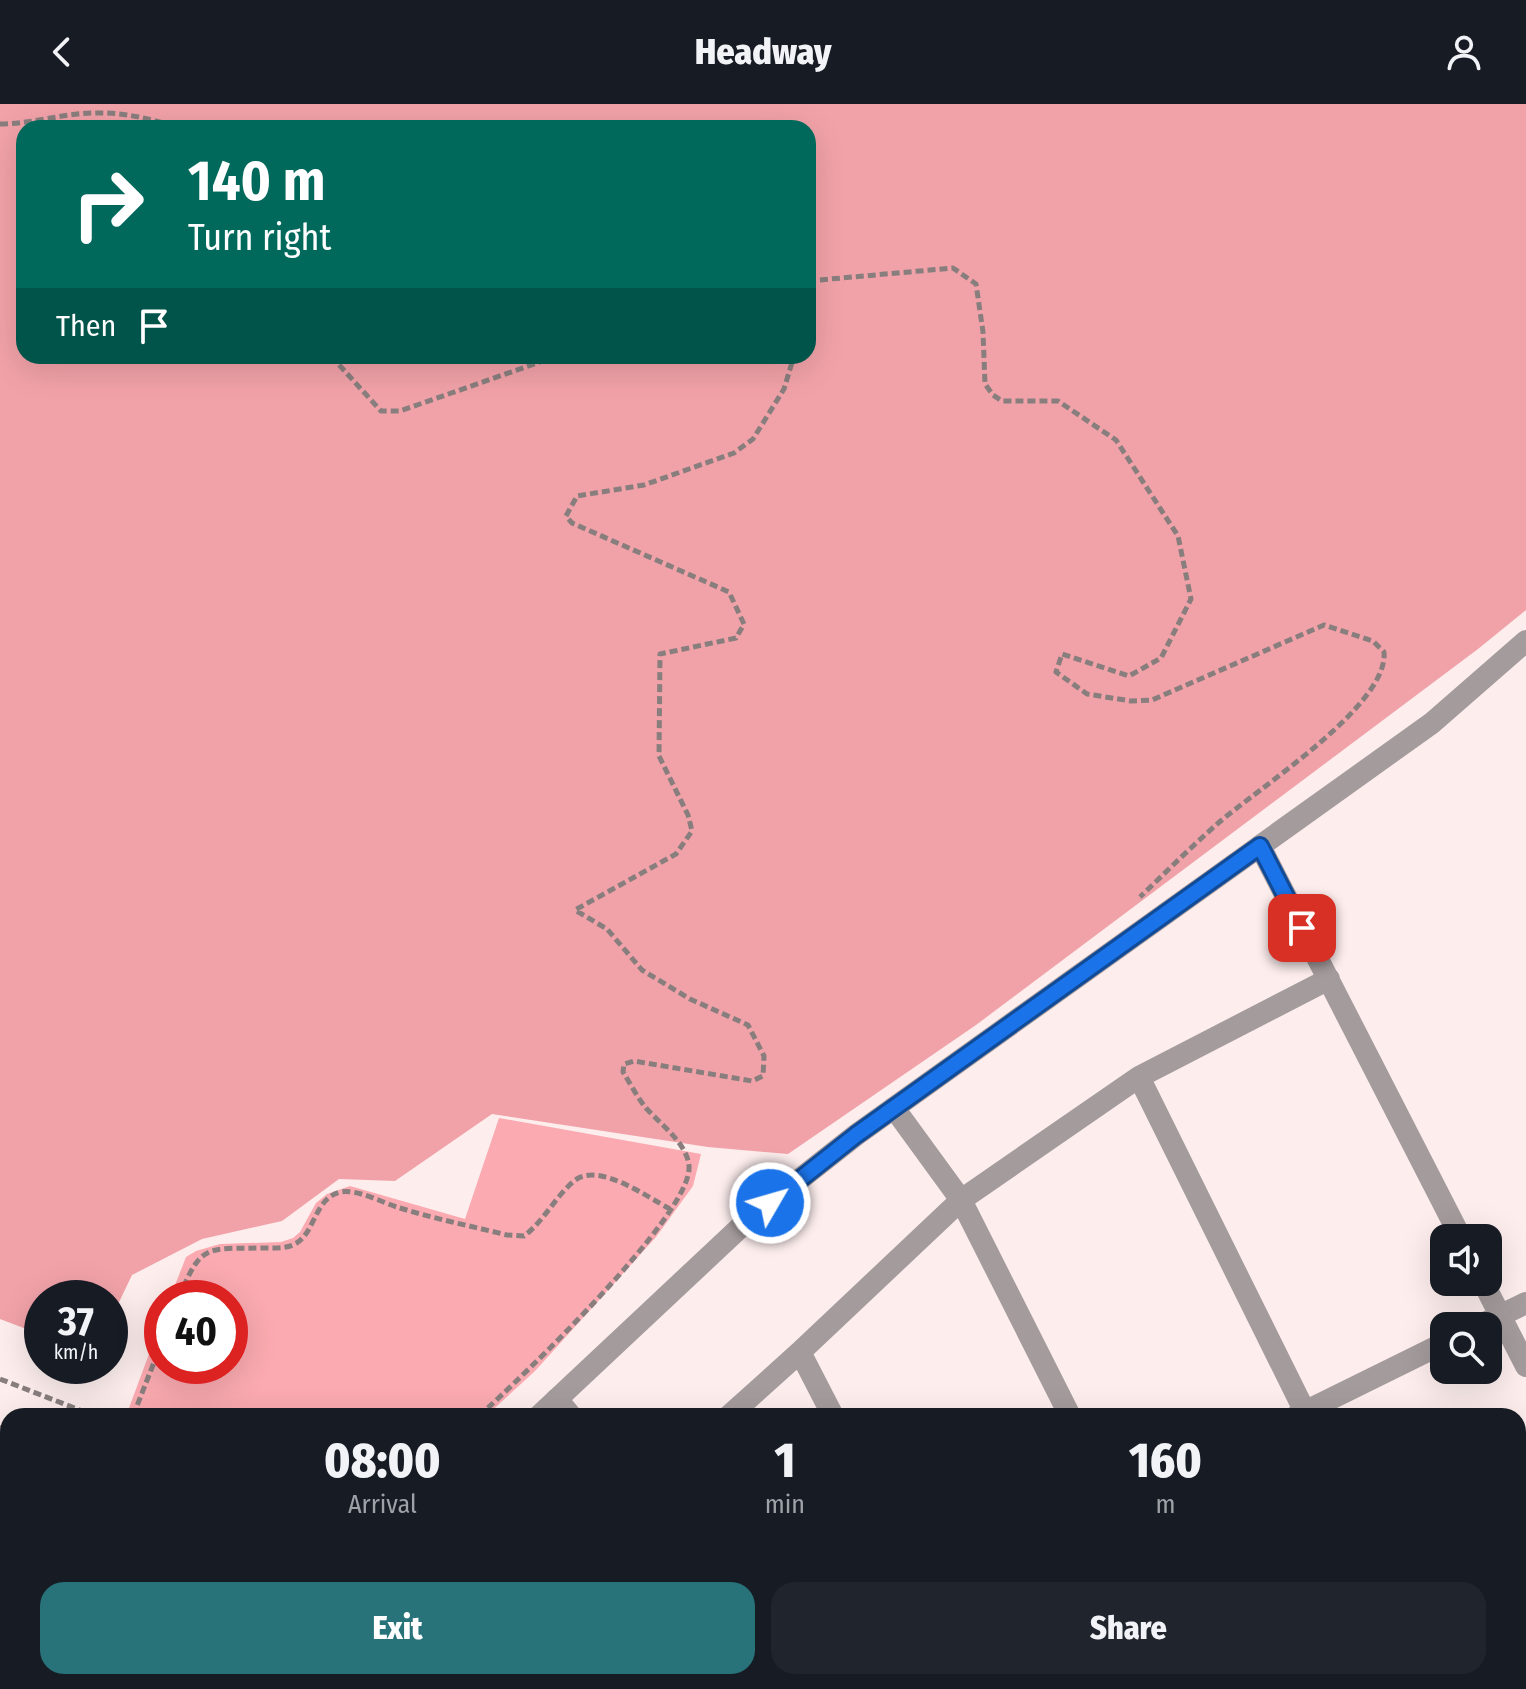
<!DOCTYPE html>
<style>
body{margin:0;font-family:"Fira Sans Condensed",sans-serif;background:#20242c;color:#f1f3f6;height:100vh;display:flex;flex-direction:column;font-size:30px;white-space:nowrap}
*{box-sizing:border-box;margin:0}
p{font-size:26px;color:#9ea1a6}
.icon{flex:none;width:44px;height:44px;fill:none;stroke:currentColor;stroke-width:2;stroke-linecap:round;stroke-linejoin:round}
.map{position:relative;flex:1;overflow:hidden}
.drawer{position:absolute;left:0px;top:1304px;width:1526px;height:282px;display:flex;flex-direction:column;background:#171b24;border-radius:24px 24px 0 0;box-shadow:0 8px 32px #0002}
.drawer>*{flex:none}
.hud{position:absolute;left:16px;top:16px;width:800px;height:244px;border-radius:24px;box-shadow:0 8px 32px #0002;background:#00695c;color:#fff;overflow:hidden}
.tools{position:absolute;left:1430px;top:1120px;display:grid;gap:16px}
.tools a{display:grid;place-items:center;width:72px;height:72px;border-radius:16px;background:#171b24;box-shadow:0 8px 32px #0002;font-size:40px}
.speed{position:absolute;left:24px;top:1176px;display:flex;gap:16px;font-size:40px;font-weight:700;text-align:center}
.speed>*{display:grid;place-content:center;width:104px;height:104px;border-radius:50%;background:#171b24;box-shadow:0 8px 32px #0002;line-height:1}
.speed small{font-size:20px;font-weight:400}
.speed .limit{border:12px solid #d22;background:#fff;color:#111}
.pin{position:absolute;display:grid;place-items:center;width:68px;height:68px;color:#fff;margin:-34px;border-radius:16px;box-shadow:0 4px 12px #0006}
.me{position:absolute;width:88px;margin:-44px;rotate:52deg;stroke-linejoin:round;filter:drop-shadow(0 0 6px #0008)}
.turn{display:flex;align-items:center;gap:28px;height:168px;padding:0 40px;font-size:36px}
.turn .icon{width:104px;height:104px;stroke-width:2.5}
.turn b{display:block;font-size:56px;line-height:68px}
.then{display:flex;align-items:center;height:76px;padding:0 40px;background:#0003;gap:16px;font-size:30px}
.eta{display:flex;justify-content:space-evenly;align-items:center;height:136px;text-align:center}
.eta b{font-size:48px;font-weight:800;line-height:56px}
.button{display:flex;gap:16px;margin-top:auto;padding:16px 40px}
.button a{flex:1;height:92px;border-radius:24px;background:#287279;color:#fff;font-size:32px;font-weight:800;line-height:92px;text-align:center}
.button a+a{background:#20242c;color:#f1f3f6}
header{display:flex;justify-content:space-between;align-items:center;height:104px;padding:0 40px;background:#171b24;font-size:36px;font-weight:800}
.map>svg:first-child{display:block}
.green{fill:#faaab0}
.forest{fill:#f1a2a8;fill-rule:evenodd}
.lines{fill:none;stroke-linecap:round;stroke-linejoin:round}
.path{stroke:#897e7e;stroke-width:5;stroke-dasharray:8 4;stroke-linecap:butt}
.minor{stroke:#a49b9c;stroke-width:22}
.tertiary{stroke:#a49b9c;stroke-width:22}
.route-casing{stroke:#114b97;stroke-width:20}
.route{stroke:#1a73e8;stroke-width:14}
</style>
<header><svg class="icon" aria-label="back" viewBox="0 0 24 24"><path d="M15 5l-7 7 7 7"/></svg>Headway<svg class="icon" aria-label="person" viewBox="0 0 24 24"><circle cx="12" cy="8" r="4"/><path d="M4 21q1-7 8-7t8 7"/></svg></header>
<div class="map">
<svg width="1526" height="1585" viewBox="0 0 1526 1585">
<rect width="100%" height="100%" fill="#fdeded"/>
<path class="green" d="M499 1014 701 1050 693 1082 656 1133 535 1267 486 1312H126L162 1215V1262H230V1194H170L186 1153 196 1147 220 1140 281 1138 293 1134 300 1128 316 1099 327 1090 350 1082 465 1115Z"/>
<path class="forest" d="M0 0H1526V506L1478 545 976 921 788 1050 708 1043 492 1010 395 1077 339 1075 282 1117 202 1135 132 1171 110 1217V1194H42V1231L0 1215ZM24 24H808V252H24Z"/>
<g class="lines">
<path class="path" d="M0 20C33 20 63 9 95 9 126 8 153 16 182 24
M808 177 953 164 976 180 983 228 985 280 993 291 1002 297H1058L1116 336 1178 432 1191 495 1161 554 1129 572 1062 550 1056 568 1087 590 1131 597 1152 596 1324 521 1373 537 1384 548C1389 602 1255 686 1216 721 1190 744 1165 769 1140 793
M331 252 381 307H400L557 252
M179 1194C201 1139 206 1145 262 1144 272 1144 283 1145 293 1141 316 1131 313 1094 341 1088 358 1085 383 1099 400 1104 435 1115 471 1122 507 1131L524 1132C544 1117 555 1093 574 1077 598 1057 647 1093 670 1105
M0 1275 95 1312
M133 1312 162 1238
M479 1312C519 1276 693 1110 689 1062 687 1039 660 1020 646 1004 637 993 630 979 623 968L624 960 634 957 752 977 763 972 764 952 748 921 690 895 642 866 607 825 575 806 676 750 692 727 688 711 659 652 660 550 736 534 744 520 729 488 572 419 566 412 577 392 644 381 734 349 753 335 784 285 794 252"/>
<path class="minor" d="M1260 742 1461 1134
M1139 973 1329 875
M894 1004 961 1096 1070 1312
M1483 1178 1526 1262
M1479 1222 1526 1199
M557 1295 571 1312
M729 1312 800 1248
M833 1312 800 1248 961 1096 1139 973 1307 1312
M1296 1312 1444 1239
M0 1459 8 1462
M295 1578 306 1583V1585
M737 1578 741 1585
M968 1578 971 1585
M1205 1578 1208 1585
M1439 1578 1443 1585
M71 1585 73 1578
M434 1585V1578"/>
<path class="tertiary" d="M539 1312 748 1116 856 1031 1432 619 1526 537
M0 1332 8 1335
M350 1585V1578"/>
</g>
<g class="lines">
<g class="route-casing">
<path id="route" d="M770 1099 856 1031 1260 742 1302 824"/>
</g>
<use href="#route" class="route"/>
</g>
</svg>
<div class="tools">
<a><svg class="icon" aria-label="sound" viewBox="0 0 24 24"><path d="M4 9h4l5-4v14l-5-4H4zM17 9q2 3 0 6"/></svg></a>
<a><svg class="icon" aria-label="search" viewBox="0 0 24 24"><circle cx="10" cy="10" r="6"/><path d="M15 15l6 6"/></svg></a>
</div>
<div class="speed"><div>37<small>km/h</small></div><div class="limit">40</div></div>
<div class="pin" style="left:1302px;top:824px;background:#d93025"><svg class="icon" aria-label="arrive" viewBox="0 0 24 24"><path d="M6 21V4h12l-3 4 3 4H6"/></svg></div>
<svg class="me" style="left:770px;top:1099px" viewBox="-20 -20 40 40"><circle r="17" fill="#1a73e8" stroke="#fff" stroke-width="3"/><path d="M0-11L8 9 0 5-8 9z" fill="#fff"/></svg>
<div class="hud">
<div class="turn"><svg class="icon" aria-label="right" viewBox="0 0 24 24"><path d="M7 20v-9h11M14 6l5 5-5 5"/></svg><div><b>140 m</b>Turn right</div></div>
<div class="then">Then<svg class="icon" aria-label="arrive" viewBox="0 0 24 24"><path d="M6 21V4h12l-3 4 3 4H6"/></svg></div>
</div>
<section class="drawer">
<div class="eta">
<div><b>08:00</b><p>Arrival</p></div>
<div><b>1</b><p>min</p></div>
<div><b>160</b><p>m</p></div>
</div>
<div class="button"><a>Exit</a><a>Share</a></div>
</section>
</div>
